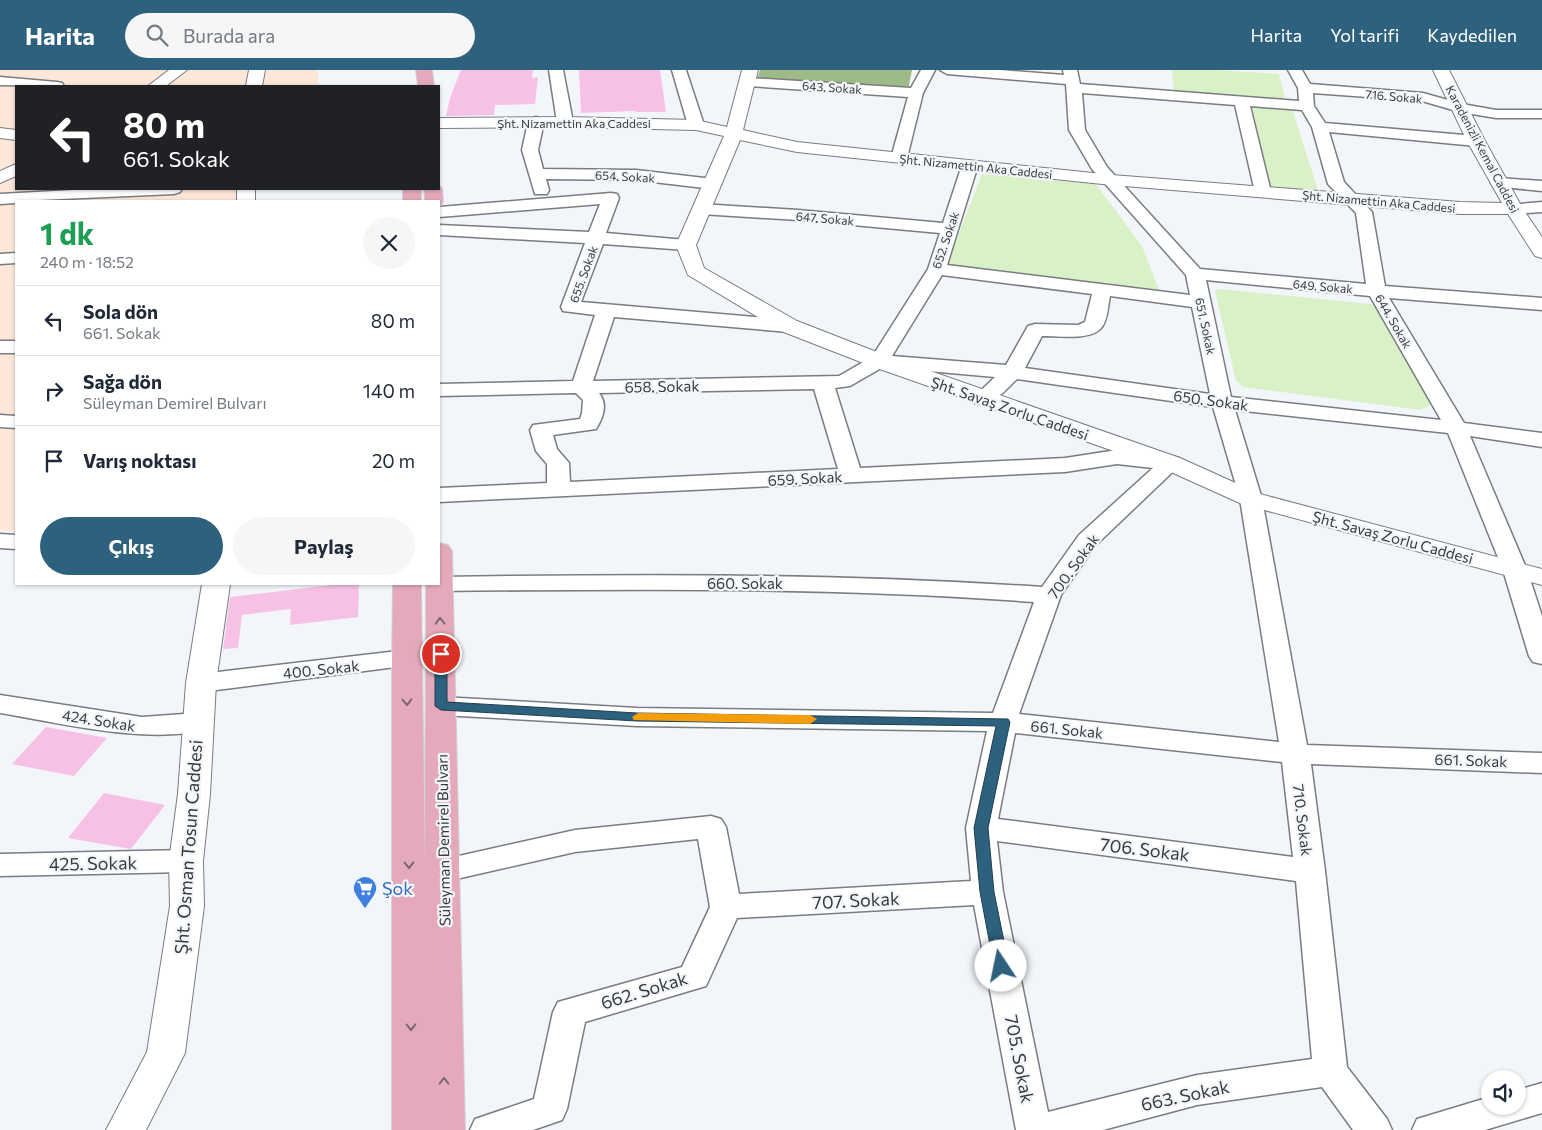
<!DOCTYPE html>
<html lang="tr">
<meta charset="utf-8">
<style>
body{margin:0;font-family:Commissioner,sans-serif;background:#f6f6f7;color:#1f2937;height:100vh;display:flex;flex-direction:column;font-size:19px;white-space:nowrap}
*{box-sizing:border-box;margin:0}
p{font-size:16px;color:#747a83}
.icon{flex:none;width:28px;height:28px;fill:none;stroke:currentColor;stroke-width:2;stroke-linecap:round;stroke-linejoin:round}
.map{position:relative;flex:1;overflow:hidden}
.drawer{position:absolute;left:15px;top:130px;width:425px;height:385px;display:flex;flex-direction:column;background:#fff;border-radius:0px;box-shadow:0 1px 4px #0004}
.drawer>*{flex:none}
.hud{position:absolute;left:15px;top:15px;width:425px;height:105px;border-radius:0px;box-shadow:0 1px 4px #0004;background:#202124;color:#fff;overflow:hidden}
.fabs{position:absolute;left:1481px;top:1000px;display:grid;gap:10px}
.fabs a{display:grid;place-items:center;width:45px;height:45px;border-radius:50%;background:#fff;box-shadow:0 1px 4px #0004;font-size:25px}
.pin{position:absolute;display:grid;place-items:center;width:42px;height:42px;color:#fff;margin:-21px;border:2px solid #fff;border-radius:50%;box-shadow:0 1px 5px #0007}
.me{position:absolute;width:55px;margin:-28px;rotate:349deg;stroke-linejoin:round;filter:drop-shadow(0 0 4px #0008)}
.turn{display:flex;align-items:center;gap:18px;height:105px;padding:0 25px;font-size:22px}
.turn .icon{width:65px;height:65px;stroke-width:2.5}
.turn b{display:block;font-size:35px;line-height:42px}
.round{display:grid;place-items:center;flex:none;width:52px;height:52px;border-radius:26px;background:#f6f6f7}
.overview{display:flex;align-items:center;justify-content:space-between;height:85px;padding:0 25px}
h1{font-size:30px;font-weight:700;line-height:38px;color:#1e9e55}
.action{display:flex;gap:10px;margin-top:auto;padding:10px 25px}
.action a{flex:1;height:58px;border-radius:30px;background:#2d617d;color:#fff;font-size:20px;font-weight:700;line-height:58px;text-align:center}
.action a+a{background:#f6f6f7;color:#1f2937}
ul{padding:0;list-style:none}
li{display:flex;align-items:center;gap:15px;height:70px;padding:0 25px;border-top:1px solid #e0e1e3}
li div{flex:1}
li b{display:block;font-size:19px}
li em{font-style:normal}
header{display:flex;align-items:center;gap:30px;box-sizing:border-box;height:70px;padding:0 25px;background:#2d617d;color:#fff}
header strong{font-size:24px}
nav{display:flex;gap:28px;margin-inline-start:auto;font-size:18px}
.search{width:350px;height:45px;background:#f6f6f7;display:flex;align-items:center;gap:12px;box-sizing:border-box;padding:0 18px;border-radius:28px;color:#747a83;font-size:19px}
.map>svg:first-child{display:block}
.industrial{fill:#fce7d9}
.green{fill:#d9f1c6}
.forest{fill:#9eba86}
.building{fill:#f7c1e5}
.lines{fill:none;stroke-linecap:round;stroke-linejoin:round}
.minor-casing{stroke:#797c80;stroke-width:3}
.tertiary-casing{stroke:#797c80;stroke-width:2}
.primary-casing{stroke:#d3d4d4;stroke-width:2}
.minor{fill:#fff;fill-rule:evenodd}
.tertiary{fill:#fff;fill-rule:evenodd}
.primary{fill:#e4aabb;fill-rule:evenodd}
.oneway{stroke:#7d676f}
.route{fill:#2d617d;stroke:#1d3f51}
.slow{fill:#f59e0b}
.labels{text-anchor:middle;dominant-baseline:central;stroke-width:4.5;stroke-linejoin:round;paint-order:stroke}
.far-street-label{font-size:12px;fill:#393a3c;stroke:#f2f6fb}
.street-label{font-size:15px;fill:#393a3c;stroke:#f2f6fb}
.near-street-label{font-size:18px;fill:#393a3c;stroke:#f2f6fb}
.near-shop-label{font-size:18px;fill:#366cbe;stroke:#f2f6fb;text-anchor:start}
</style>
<header>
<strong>Harita</strong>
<div class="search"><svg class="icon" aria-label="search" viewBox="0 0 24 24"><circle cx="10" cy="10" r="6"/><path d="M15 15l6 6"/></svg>Burada ara</div>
<nav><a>Harita</a><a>Yol tarifi</a><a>Kaydedilen</a></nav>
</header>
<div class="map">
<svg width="1542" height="1060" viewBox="0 0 1542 1060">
<rect width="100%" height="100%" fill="#f2f6fb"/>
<path class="industrial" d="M0 0H318V16H16V119H246L245 131H16V462L0 460Z"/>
<path class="green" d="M1172 0H1218L1279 4 1285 29 1174 22Z
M1251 36 1292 39 1319 123 1271 119Z
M982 104 1096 114 1142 176 1160 222 946 197Z
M1218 219 1371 234 1378 238 1431 335 1421 340 1243 317 1236 311 1215 221Z"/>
<path class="forest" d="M760 0H912L908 20 757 10Z"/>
<path class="building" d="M461 0H533L532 8 538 7 535 34 495 35 494 45 446 46 450 28Z
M579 0H660L666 42H636V41L581 43Z
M340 514H359L358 547 290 555 291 539 242 545 238 578 223 579 230 527Z
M46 657 107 668 74 706 12 694Z
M104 723 165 735 131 779 68 768Z"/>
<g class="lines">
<g class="minor-casing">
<path id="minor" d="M549 0H563L573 52 570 55H560L557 52Z
M672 0H686L704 55 701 58H691L688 55Z
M921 0H935L923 23 907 88 905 91H893L891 88 908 27 748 16 743 15 741 12 743 9 748 8 911 18Z
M940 0H1000L1064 5 1063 0H1077L1080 14 1299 31 1298 18 1288 0H1302L1310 14 1423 23 1462 34 1496 40H1542V48H1496L1460 42 1422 31 1313 23 1314 36 1325 53 1476 66 1481 68 1484 71 1481 74 1476 76 1329 62 1344 112 1372 142 1385 216 1542 228V240L1389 228 1464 353 1542 363V377L1470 366 1527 500 1542 546V594L1533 592 1529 586 1503 500 1448 363 1235 340 1262 429 1307 675 1542 683V703L1311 694 1325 801 1347 997 1387 1049 1392 1060H1353L1322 1017 1197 1035 1103 1060H1016L974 835 737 848 706 916 585 952 567 1039 562 1050 533 1060H470L475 1049 534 1029 553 942 558 932 682 897 710 837 698 769 575 782 443 812 432 808 428 800 432 792 575 760 711 746 721 749 726 757 739 824 971 811 966 758 987 661 637 656 441 645 431 642 427 636 431 630 441 627 637 638 993 643 1034 532C836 517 638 519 440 521L431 519 428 514H439L440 507C641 504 842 503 1042 517L1079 465 1153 398 1117 394 1065 402 439 432V418L547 413V394L536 381 530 360 533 355 580 349 582 343 583 330 576 323 439 326V314L573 311 595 245 563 241 561 237 585 173 439 165V155L589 162 600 134 439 147V137L611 123 617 124 619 128 606 163 686 170 692 171 695 175 692 179 686 180 603 174 581 232 789 250 796 252 799 256 796 260 789 262 614 247 593 311 839 306 872 287 928 199 940 163 798 150 701 144 695 143 693 139 695 135 701 134 798 140 943 153 962 95 964 92H976L978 95 947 195 1190 225 1186 205 1092 99 1069 60 1066 14 947 4ZM1082 23 1235 35 1255 122 1257 126H1269L1271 122 1250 36 1302 40 1312 57 1328 114 1356 143 1366 214 1200 199 1107 97 1085 60ZM942 205 1092 224 1085 252 1078 255 1035 254 1028 256 1006 295 892 286ZM1206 210 1370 226 1441 350 1231 327ZM1110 226 1192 237 1210 324 1025 298 1042 266C1057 266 1093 271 1102 257 1108 249 1108 235 1110 226ZM883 297 995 307 972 329 975 333C992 338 1005 320 1017 309L1213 337 1240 429 1279 672 1019 644 1061 525 1096 475 1182 393 1179 388 1171 386 1117 380 1065 388 860 398 835 318 850 316ZM814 319 838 399 570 412 569 393 557 379 553 365 596 359C603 348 608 334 599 323ZM1015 663 1282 692 1293 787 998 749ZM997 771 1296 811 1312 989 1197 1005 1048 1042 1003 822Z
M0 7 57 12 62 13 64 16 0 15Z
M536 47 541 49 544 52 538 80 543 99 636 100 713 109 719 111 721 114 719 117 713 119 636 110 546 109 549 120 547 124H535L522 80 528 52 531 49Z
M1499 108 1542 111V121L1493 116 1491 113 1493 110Z
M92 119H182L180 122 174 124 16 131V133L0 134V124Z
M1542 132V142L1514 144 1508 143 1506 139 1508 135Z
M16 183V193L0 194V184Z
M0 271H16V283H0Z
M0 345 16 346V358L0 357Z
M0 464 16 465V479L0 478Z
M441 576 450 578 454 584 450 590 201 622 192 619 188 613 192 607 201 604Z
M0 625 142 647 198 643 208 645 212 652 208 659C148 675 61 653 0 643Z
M186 780 197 783 201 791 197 799 186 802 0 806V784Z
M1542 1013V1043L1485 1060H1412L1417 1049 1490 1027V1036H1518V1020Z"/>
</g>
<g class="tertiary-casing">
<path id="tertiary" d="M169 0H187L166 16H148Z
M249 0H265L262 16H246Z
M742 0H758L743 60 797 72 1112 105 1460 132 1502 133 1467 71 1433 0H1449L1485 71 1523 139 1542 167V188L1535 186 1508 144H1460L1112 115 797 82 740 70 696 175 704 198 797 251 887 286 1180 388 1260 424 1542 499V515L1242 434 1162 398 871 296 781 261 688 205 676 175 724 66 696 60 565 57 439 58V48L565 47 696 50 727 57Z
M0 58 16 60V70L0 68Z
M16 94V106L0 113V101Z
M237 119H255V131H237Z
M202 514H230L216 613 210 724 203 791 204 836 185 983 146 1060H106L147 982 170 836 169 791 178 724 186 613Z"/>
</g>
<g class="primary-casing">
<path id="primary" d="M416 0H432L434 16H418Z
M439 115 442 119 443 131 441 135H439V131H425L424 119H439Z
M403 119H421V131H403Z
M439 473 448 475 452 481 465 1060H392V590L393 514H421L425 799 426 514H439Z"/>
</g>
<use href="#minor" class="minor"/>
<use href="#tertiary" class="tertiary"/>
<use href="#primary" class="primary"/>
</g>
<defs><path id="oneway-chevron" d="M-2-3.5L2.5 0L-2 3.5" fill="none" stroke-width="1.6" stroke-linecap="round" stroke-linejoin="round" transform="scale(1.25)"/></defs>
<g class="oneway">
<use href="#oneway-chevron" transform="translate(440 551) rotate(-91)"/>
<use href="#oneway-chevron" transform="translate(407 632) rotate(89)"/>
<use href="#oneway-chevron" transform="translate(409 795) rotate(89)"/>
<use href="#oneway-chevron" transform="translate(411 957) rotate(89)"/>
<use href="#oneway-chevron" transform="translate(444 1011) rotate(-90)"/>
</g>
<path class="route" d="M441 581 447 584V632L637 643 1008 649 1010 652 988 758 994 822 1009 896 1006 900 1001 901 996 900 994 896 980 822 974 758 996 656 637 651 441 640 435 636V584Z"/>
<path class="slow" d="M638 643 810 645 817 649 810 654 634 650 632 647Z"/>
<defs>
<g id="supermarket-pin" transform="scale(1.25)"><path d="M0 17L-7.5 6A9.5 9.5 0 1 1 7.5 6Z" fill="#3f7fe0" stroke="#f2f6fb"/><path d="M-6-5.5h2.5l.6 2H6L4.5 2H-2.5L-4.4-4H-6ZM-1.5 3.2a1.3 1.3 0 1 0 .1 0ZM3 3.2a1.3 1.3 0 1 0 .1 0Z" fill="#fff"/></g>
</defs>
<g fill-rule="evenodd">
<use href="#supermarket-pin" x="365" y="818"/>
</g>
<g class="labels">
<g class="far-street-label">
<text transform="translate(832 17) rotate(4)">643. Sokak</text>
<text transform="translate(1394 26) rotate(5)">716. Sokak</text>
<text x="574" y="53">Şht. Nizamettin Aka Caddesi</text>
<text transform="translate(1483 79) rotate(62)">Karadenizli Kemal Caddesi</text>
<text transform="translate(976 96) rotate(6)">Şht. Nizamettin Aka Caddesi</text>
<text transform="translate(625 106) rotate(3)">654. Sokak</text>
<text transform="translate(1379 131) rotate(5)">Şht. Nizamettin Aka Caddesi</text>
<text transform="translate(825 148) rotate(5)">647. Sokak</text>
<text transform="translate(945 170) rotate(-71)">652. Sokak</text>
<text transform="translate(583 204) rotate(-70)">655. Sokak</text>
<text transform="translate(1323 216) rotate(5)">649. Sokak</text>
<text transform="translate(1394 251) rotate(60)">644. Sokak</text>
<text transform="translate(1206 256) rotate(78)">651. Sokak</text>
</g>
<g class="street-label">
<text transform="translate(662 316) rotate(-1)">658. Sokak</text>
<text transform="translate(1211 330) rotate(8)">650. Sokak</text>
<text transform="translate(1010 338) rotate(19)">Şht. Savaş Zorlu Caddesi</text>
<text transform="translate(805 408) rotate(-3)">659. Sokak</text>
<text transform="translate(1393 467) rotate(15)">Şht. Savaş Zorlu Caddesi</text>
<text transform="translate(1073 496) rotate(-54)">700. Sokak</text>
<text x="745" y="513">660. Sokak</text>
<text transform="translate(321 599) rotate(-6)">400. Sokak</text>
<text transform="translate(99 650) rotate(9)">424. Sokak</text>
<text transform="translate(1067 659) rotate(6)">661. Sokak</text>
<text transform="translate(1471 690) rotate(2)">661. Sokak</text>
<text transform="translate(1303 750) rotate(83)">710. Sokak</text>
<text transform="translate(443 770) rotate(-91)">Süleyman Demirel Bulvarı</text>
</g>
<g class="near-street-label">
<text transform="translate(188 777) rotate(-86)">Şht. Osman Tosun Caddesi</text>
<text transform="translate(1145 779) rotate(7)">706. Sokak</text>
<text transform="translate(93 793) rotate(-1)">425. Sokak</text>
<text transform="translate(856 830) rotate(-3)">707. Sokak</text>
<text transform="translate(644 920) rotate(-17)">662. Sokak</text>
<text transform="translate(1020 989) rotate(79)">705. Sokak</text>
<text transform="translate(1185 1025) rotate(-12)">663. Sokak</text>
</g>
<g class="near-shop-label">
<text x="382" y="818">Şok</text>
</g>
</g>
</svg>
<div class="fabs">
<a><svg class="icon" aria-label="sound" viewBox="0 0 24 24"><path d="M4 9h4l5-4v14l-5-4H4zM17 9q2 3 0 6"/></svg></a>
</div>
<div class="pin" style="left:441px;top:584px;background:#d93025"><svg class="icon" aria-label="arrive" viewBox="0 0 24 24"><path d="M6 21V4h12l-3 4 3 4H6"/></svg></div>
<svg class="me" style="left:1001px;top:896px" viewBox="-20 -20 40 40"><circle r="19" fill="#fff"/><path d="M0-13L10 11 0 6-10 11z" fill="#2d617d"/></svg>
<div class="hud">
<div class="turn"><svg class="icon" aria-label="left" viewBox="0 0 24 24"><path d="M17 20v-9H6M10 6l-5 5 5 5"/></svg><div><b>80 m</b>661. Sokak</div></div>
</div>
<section class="drawer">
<div class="overview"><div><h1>1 dk</h1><p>240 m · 18:52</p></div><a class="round"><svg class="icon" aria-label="close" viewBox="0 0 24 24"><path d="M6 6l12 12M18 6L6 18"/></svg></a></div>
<ul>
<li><svg class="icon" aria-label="left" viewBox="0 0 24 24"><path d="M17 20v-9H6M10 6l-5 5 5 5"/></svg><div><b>Sola dön</b><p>661. Sokak</p></div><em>80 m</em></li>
<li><svg class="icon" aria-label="right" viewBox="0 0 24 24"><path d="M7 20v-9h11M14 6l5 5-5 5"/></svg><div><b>Sağa dön</b><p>Süleyman Demirel Bulvarı</p></div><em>140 m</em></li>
<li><svg class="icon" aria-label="arrive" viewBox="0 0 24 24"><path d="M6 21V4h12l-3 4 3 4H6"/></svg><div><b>Varış noktası</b></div><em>20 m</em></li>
</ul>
<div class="action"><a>Çıkış</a><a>Paylaş</a></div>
</section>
</div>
